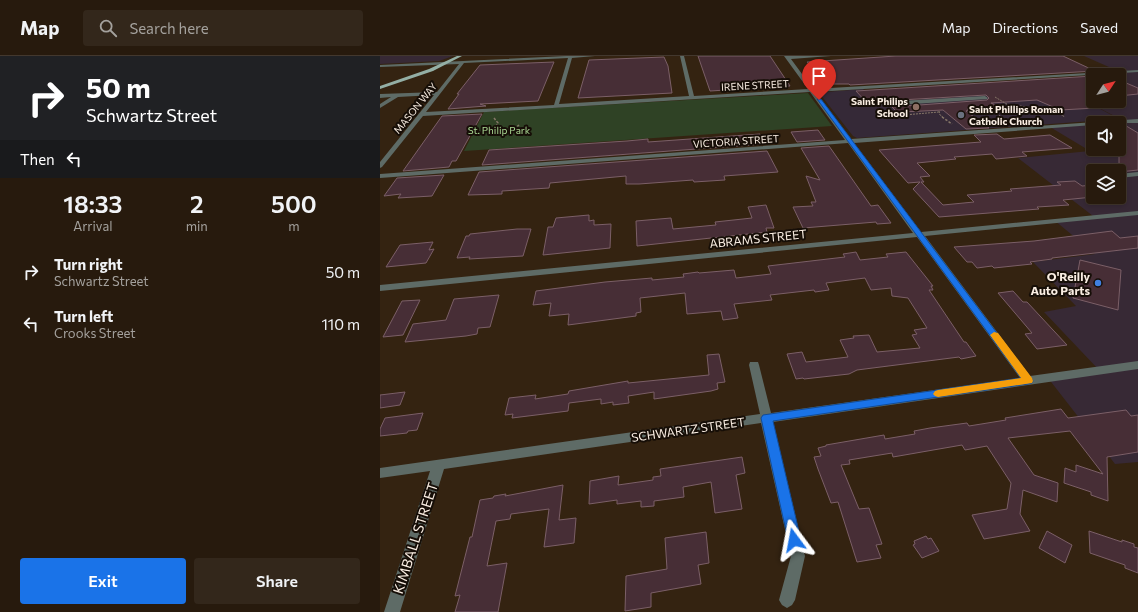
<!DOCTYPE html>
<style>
body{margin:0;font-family:Commissioner,sans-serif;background:#33271b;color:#f1f3f6;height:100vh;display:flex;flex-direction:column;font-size:15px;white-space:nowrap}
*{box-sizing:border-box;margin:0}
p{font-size:13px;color:#a4a19d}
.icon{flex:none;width:22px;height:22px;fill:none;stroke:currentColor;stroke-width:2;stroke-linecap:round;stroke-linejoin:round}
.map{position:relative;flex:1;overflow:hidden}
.sheet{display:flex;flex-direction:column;background:#271a0d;width:380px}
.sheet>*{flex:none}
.guide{background:#202124;color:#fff;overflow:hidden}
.needle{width:26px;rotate:54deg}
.fabs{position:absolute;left:706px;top:12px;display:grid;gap:8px}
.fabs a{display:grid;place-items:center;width:40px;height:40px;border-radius:4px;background:#271a0d;box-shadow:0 2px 6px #0003,0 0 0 1px #43382e;font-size:20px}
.pin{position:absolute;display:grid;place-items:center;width:34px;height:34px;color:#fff;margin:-41px -17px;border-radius:50% 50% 50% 0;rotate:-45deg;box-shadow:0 0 4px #0007}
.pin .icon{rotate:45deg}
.me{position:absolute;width:44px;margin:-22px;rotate:347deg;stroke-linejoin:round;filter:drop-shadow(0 0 3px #0008)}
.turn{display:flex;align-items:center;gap:14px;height:84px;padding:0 20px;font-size:18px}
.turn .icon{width:52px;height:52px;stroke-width:2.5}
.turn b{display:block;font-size:28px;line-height:34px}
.then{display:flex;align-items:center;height:38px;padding:0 20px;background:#0003;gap:8px;font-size:15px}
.eta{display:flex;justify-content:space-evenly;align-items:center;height:68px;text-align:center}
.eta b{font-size:24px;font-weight:600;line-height:28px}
.primary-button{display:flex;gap:8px;margin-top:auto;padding:8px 20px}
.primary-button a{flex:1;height:46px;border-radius:4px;background:#1a73e8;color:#fff;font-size:16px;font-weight:600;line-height:46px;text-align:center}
.primary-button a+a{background:#33271b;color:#f1f3f6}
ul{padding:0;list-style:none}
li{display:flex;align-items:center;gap:12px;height:52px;padding:0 20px}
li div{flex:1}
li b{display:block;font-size:15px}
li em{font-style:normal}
header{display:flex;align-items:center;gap:24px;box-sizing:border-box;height:56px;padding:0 20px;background:#271a0d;border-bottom:1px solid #43382e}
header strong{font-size:19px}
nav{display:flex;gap:22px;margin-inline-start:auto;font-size:14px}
.search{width:280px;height:36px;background:#33271b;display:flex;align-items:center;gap:10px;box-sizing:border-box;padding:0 14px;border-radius:4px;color:#a4a19d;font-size:15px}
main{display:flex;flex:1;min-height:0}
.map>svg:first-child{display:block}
.commercial{fill:#372935;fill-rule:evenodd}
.education{fill:#352937}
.green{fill:#2f4225}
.building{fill:#472e36;stroke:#7b5f67}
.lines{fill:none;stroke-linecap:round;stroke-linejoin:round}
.path-far1{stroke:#867768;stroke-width:1;stroke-dasharray:2 1;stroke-linecap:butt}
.path{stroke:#867768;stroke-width:1.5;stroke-dasharray:2.5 1.5;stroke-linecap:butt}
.minor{fill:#5e6b66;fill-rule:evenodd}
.major{fill:#94afa5;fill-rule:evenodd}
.route{fill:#1a73e8;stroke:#114b97}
.slow{fill:#f59e0b}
.education-dot{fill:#8d6e63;stroke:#160e07;stroke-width:1.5}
.worship-dot{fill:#6b7280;stroke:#160e07;stroke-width:1.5}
.shop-dot{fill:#3f7fe0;stroke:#160e07;stroke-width:1.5}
.labels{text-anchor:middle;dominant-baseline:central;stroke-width:4;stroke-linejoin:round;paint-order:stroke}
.far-street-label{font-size:10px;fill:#faeee3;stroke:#160e07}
.far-poi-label{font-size:10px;font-weight:bold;fill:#faeee3;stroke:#160e07;text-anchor:end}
.far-park-label{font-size:10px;fill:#acda95;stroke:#160e07}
.street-label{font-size:12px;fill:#faeee3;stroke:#160e07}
.poi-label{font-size:12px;font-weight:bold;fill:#faeee3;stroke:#160e07;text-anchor:end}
.near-street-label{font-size:14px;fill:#faeee3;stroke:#160e07}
</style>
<header>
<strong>Map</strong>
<div class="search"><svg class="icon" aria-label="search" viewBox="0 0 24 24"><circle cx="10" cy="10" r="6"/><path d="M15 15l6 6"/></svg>Search here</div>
<nav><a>Map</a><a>Directions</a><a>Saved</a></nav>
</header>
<main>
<section class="sheet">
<div class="guide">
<div class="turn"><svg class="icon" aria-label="right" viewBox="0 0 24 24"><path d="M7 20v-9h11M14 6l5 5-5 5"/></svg><div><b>50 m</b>Schwartz Street</div></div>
<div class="then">Then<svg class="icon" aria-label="left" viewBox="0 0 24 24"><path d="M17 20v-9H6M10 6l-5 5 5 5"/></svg></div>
</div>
<div class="eta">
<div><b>18:33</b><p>Arrival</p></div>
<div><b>2</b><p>min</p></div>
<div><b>500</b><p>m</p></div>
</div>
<ul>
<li><svg class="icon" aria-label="right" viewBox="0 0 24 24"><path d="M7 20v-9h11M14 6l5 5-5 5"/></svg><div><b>Turn right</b><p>Schwartz Street</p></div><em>50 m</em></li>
<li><svg class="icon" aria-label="left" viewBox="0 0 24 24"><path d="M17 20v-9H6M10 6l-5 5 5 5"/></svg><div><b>Turn left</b><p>Crooks Street</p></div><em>110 m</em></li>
</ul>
<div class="primary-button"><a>Exit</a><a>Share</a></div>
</section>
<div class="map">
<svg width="758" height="556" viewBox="0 0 758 556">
<rect width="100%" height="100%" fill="#342311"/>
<path class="commercial" d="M0 0H73L59 5 0 8Z
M704 0H758V406L735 408 668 322 719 314 664 256 696 250 653 206 715 198 674 164 713 160 638 102 710 95 670 71 713 67V93H739V67L742 64 685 34 713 45H739V26L744 25 739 22V19H732L727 17 738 15ZM713 115H739V141H713Z"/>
<path class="education" d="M483 33 497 46 685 34 739 63 477 82 473 80 440 38 446 36Z"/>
<path class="green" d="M428 37 452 70 84 95 104 56Z"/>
<path class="building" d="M318 0H390L410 30 330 35Z
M516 0H683L715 15 470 29 469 28H446L427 6Z
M284 1 288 10 292 37 198 42 209 4Z
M174 6 158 45 100 48 106 50 68 53 79 38H77L100 9Z
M713 20V45H723L734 51 680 54 657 44 611 47 618 50 587 53 589 54 586 55 609 72 586 73 563 54 522 56H517L512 51 607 44 609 42 606 39 486 46 476 35Z
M739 24 758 32V38L739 40Z
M102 58 76 105H72L69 111 23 115 62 60Z
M739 68H743L758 77V114L739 116Z
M438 74 445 84 417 86 411 76Z
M380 78 384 88 102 109 109 94 247 85 268 83V86Z
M617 78 624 83 670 79 692 92 642 96 647 100 616 103 612 98 574 101 576 103 537 107 550 120 540 121 544 126H541L563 149 594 146 587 139 632 135 630 133 681 129 677 126 695 125 702 130 713 129V141L683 144 689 149 657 151 659 153 559 161 533 133 540 126 528 127 499 94 601 86 594 79Z
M449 90 491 150 498 149 511 167 497 168 496 166 423 172 413 151 433 150 431 146H436L426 120 440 124 421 92Z
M387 95 398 116 344 120 345 124 314 126 313 124 259 128H246V120L170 127 169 132 122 135V138L88 139 99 116Z
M64 119 52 140 18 142 21 138 4 140 17 122Z
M386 149 394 172H386L387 176 257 190 256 165 291 162 293 173 336 169 335 166 372 162 368 151Z
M209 159V165L214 164V169L231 168 230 192 163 199 168 171H173L176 162Z
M137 173H151L143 200 89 203 90 201 77 202 86 180H89L90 178Z
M732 175 740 182 758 180V192L672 202V203L650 206 652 208 614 212 612 210 597 212 592 206H587L574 191 654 185Z
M53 186 49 194 54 193 46 207 6 211 20 189Z
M476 196 480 204 508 201 506 198 526 196 553 230H551L553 234H549L584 286H586L596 300 581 303 579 301 477 314 469 318 424 323 423 322 416 323 407 298 422 296 426 306 468 301 460 284 474 282 473 280 489 279 497 296 540 292 532 279 537 278 534 274 547 272 528 242 512 240 511 232 491 234 485 222 446 227 449 234 435 236 434 234 390 239 392 244 354 248 358 262 343 264 341 255 307 258 305 237 260 242 261 256 256 257V260L188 269 189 258 169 260 171 247 153 249 156 235 225 226 272 222V224L304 221 303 218 318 216 319 217 354 214 356 222 391 218 388 210 465 201 463 198Z
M700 204 741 214 738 254 693 242Z
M633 235 643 246H647L687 289 657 293 645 278 652 277 618 237Z
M119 239 110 271 98 272 97 278 86 280 25 286 33 268 66 264 74 243Z
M40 244 23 279 3 281 22 245Z
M339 298 345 326 337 327 338 333 331 335 274 343V336L248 340 249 347 233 349V346L221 348V343L189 347 188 355 132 362 133 358 125 359 129 342 156 339 155 343 188 338 189 335 248 325V327L329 319 327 299Z
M25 336 20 349 0 352V339Z
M681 353 688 362 746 354 751 360 758 359V396L727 401 728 445 711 439V436L684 427 685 412 696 416V409L723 418 690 375 628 382 654 419 678 427 677 446 643 434 640 458 650 475 604 483 592 459 627 453 631 427 607 390 585 394 582 389 513 401 512 397 469 404 470 408 461 409 479 453 489 452 502 488 496 489 501 502 477 506 458 446 451 447 438 413 434 401 441 400 438 392 446 390V389L504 379 505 383 535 378 534 375 550 372 587 367 589 370 626 364 625 362Z
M43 357 37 374 28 375 27 377 0 380V373L5 362Z
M362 401 365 417 356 419 362 453 335 457 331 426 303 431 304 441 274 445V450L261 451V445L237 448V444L209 448 210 425 239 420 238 429 273 424V421L281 420 280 413Z
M183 429 179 464 196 462 194 487 164 491 169 453 131 458 130 463 116 465 107 510 127 507 118 556H75L80 539 75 540 90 481H92L100 444 113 442 114 440 126 438 125 440Z
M667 475 692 489 685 507 659 492Z
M709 475 742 486V484L754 488V491L758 492V517L745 512V509L710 497Z
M326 476 329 507 318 509 321 528 271 537V551L245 555 246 520 287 513 285 482Z
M546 480 548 483 551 482 559 495 542 502 533 489 535 488 534 485Z"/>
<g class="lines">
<path class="path-far1" d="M615 41 630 50
M607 52 640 50 652 52 668 51 685 61
M609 52 623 62
M559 55 560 59 564 62
M524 59 559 56"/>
<path class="path" d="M562 61 572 68
M621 61 626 64
M114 62 118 67 114 75 133 74 139 69"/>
<path class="minor" d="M186 0H215L192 2 179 48 309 40 300 0H304L314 40 428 33 404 0H451L411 3 433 33 758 14V16L435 36 471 83 758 63V67H713V69L474 87 541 176 758 155V159L545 180 650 320 758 305V313L393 366 425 500 415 544 412 549 407 552 402 549 399 544 411 500 381 367 64 413 20 556H4L50 415 0 422V412L380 358 369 309 370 306H378L379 309 391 357 640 322 537 181 0 235V229L533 177 468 87 0 122V118L465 84 430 36 43 60 2 111 0 112V106L54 39 18 41 0 52V48L11 41 0 42V38L57 36 79 8 0 11V9ZM188 2 174 49 46 56 84 7Z
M605 40 608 42 607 43 504 50 501 48 504 46Z
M758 116V120L739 122V118Z"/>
<path class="major" d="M77 0H82L53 15 0 33V30L49 13Z"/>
</g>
<path class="route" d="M437 43H441L653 325 652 327 648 328 393 365 421 484 419 489 414 490 410 489 408 484 381 362 383 359 641 322Z"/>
<path class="slow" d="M614 276 618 277 652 322 653 325 652 327 558 341 555 340 553 338 555 335 558 334 641 322 610 279Z"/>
<circle class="education-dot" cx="536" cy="51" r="4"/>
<circle class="worship-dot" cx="581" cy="59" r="4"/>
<circle class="shop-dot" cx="718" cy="227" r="4"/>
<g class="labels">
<g class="far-street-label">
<text transform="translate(375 29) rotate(-3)">IRENE STREET</text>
<text transform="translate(35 52) rotate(-51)">MASON WAY</text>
<text transform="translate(356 85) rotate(-4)">VICTORIA STREET</text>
</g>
<g class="far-poi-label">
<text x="528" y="45">Saint Philips<tspan x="528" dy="12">School</tspan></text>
<text x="589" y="53" text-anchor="start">Saint Phillips Roman<tspan x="589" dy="12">Catholic Church</tspan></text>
</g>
<g class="far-park-label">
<text x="119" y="74">St. Philip Park</text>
</g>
<g class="street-label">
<text transform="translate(378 182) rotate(-6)">ABRAMS STREET</text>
<text transform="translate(308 373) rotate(-8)">SCHWARTZ STREET</text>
</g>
<g class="poi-label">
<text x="710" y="220">O'Reilly<tspan x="710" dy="14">Auto Parts</tspan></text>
</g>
<g class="near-street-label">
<text transform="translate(35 482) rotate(-72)">KIMBALL STREET</text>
</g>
</g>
</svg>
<div class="fabs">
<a><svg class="needle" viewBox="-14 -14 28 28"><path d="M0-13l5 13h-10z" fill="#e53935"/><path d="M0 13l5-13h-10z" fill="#a4a19d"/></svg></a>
<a><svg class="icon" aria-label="sound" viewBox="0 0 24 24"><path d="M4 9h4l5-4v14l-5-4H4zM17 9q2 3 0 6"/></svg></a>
<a><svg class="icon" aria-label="layers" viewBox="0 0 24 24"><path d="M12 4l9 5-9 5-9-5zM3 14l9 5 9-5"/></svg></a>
</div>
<div class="pin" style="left:439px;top:44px;background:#d93025"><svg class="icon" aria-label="arrive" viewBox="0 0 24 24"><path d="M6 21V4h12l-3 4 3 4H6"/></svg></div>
<svg class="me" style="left:414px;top:484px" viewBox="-20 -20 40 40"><path d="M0-17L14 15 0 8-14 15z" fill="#1a73e8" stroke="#fff" stroke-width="4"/></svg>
</div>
</main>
